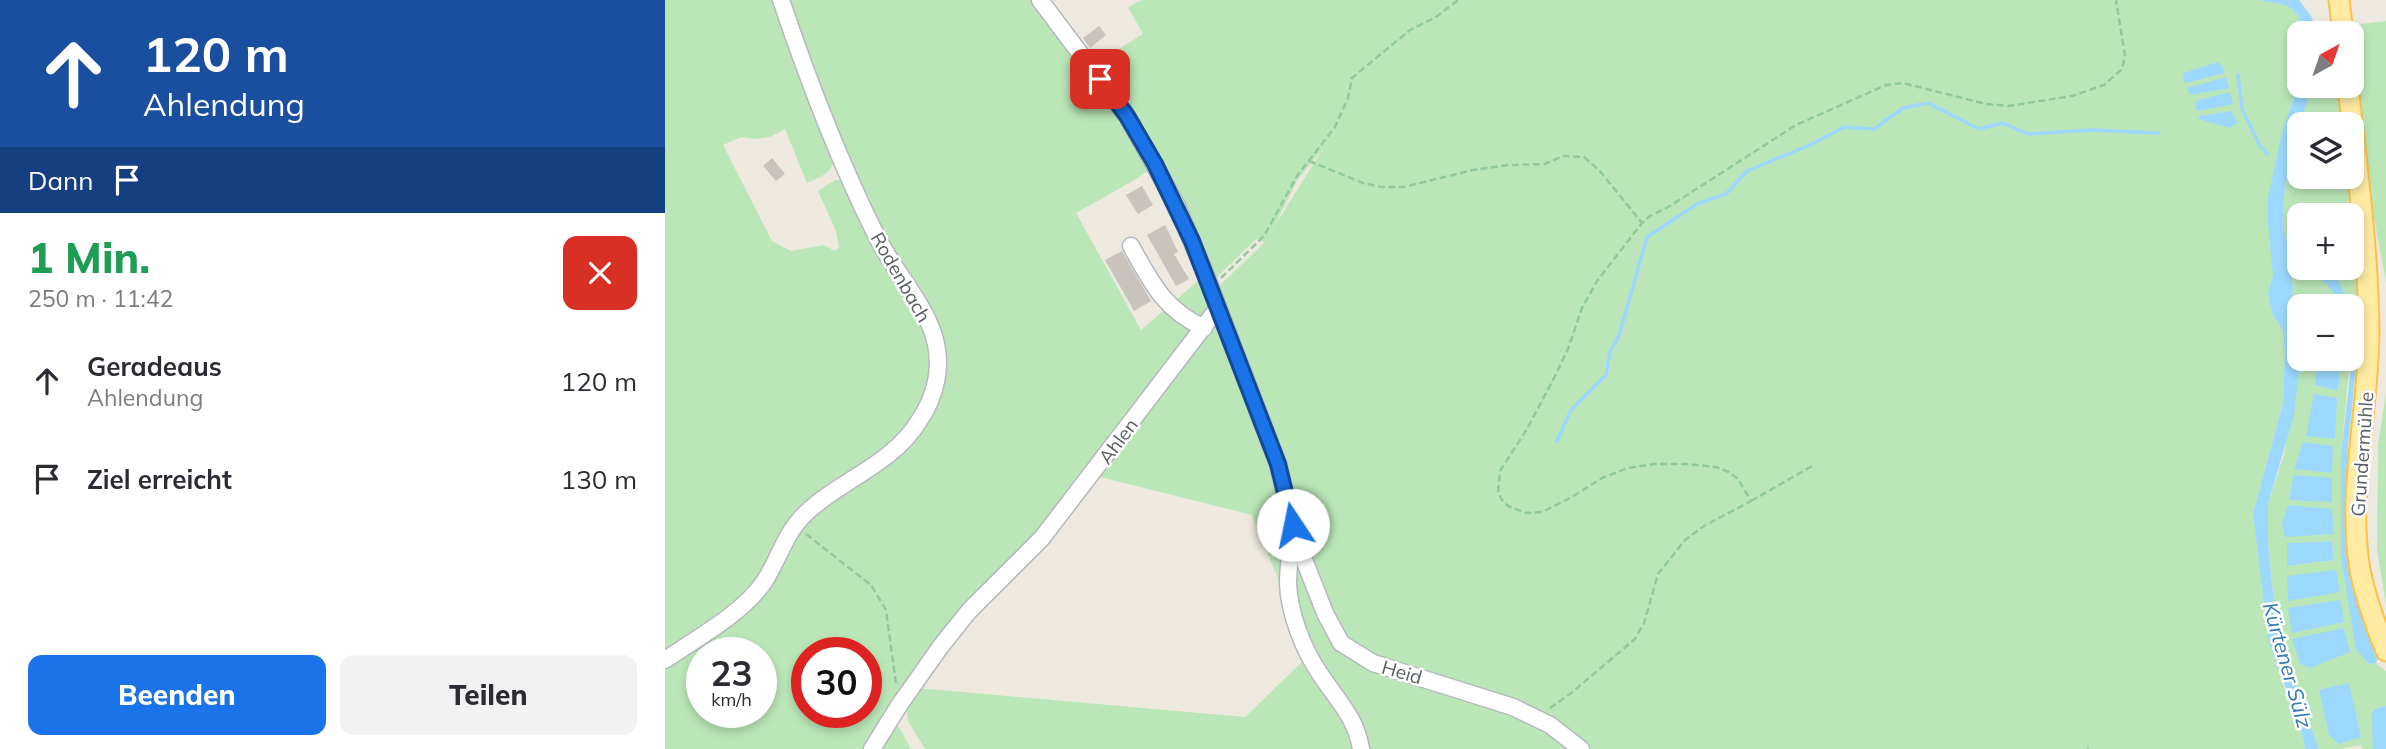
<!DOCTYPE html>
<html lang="de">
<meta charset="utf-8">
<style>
body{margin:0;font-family:Mulish,sans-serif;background:#f2f2f3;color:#2b2b33;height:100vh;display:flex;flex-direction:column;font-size:26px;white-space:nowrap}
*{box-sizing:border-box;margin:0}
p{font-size:23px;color:#7c7c81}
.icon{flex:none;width:38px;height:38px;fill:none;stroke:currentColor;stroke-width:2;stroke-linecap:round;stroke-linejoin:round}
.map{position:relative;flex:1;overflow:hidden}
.panel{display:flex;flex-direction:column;background:#fff;width:665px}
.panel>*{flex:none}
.hud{background:#1a4fa0;color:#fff;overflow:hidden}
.needle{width:46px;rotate:40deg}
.buttons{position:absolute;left:1622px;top:21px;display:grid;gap:14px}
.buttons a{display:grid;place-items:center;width:77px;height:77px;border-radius:14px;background:#fff;box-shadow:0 4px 10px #0003;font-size:35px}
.speed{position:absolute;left:21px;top:637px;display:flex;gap:14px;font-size:35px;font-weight:700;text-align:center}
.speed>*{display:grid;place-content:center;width:91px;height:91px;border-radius:50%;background:#fff;box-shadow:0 4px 10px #0003;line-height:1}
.speed small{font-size:18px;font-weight:400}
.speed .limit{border:10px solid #d22;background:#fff;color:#111}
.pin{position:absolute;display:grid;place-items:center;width:60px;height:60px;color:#fff;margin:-30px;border-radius:14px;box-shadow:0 4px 10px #0006}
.me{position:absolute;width:77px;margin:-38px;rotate:349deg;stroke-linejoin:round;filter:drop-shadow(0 0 5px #0008)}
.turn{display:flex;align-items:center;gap:24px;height:147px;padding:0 28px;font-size:32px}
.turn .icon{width:91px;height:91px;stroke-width:2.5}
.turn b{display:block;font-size:49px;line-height:60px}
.then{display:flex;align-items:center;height:66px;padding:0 28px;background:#0003;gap:14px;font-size:26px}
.round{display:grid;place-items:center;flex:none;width:74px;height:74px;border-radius:14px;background:#f2f2f3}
.overview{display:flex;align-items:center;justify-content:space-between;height:119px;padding:0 28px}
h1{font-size:42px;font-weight:800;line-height:52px;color:#1e9e55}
.cta{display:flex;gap:14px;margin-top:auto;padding:14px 28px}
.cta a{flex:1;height:80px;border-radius:14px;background:#1a73e8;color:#fff;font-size:28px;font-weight:800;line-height:80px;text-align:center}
.cta a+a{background:#f2f2f3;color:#2b2b33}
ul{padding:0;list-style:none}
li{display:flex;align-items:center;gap:21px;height:98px;padding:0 28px}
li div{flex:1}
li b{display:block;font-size:26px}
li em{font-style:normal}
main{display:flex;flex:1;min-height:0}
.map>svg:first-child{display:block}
.green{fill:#bbe7b8;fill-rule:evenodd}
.water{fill:#9dd9ff}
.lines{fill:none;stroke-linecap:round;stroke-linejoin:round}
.stream{stroke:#9dd9ff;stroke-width:3.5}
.building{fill:#c8c3bc}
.minor-casing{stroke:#b5b8bd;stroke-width:19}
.major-casing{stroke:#fcc148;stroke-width:23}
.path{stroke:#92c89e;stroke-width:2.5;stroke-dasharray:7 3.5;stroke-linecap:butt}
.minor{stroke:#fff;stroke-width:16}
.major{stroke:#ffeba2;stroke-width:19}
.route-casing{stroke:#114b97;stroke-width:18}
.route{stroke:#1a73e8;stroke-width:12}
.labels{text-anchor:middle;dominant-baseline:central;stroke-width:5;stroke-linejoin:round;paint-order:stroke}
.street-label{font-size:19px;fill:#585d62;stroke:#fff}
.water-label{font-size:21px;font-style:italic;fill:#327ab8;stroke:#fff}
</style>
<main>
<section class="panel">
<div class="hud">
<div class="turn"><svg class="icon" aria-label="ahead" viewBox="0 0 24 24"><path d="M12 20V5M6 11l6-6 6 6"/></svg><div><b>120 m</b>Ahlendung</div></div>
<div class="then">Dann<svg class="icon" aria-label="arrive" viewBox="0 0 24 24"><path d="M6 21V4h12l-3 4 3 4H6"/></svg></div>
</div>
<div class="overview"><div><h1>1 Min.</h1><p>250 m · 11:42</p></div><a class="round" style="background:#d93025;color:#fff"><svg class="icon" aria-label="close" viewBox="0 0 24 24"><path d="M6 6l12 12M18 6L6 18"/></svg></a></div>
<ul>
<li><svg class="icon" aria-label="ahead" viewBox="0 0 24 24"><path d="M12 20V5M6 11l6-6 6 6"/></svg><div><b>Geradeaus</b><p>Ahlendung</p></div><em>120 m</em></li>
<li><svg class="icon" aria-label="arrive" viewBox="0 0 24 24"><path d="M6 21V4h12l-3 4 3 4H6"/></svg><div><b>Ziel erreicht</b></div><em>130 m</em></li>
</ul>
<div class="cta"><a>Beenden</a><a>Teilen</a></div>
</section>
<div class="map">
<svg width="1721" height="749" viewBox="0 0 1721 749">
<rect width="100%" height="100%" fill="#ede9df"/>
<path class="green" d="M0 0H111L169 161C166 174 153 178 142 183L120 129 105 137 90 139 76 137 58 145 107 241 126 251 159 245 170 251 174 247 171 231 153 191 170 180H177L258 321 269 369 259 405 230 443 156 496 100 573 76 600 0 654Z
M120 0H369L456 118 486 168 473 178 411 213 476 330 533 281H539C547 300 544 310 534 328L201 749H0V664L81 607 143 518 230 455 277 365 218 244ZM37 653H96V712H37ZM142 653H201V712H142Z
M477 0H1592C1620 5 1632 2 1639 33H1634V84L1618 129 1608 275 1603 293 1607 313 1618 331 1620 353 1618 403 1588 514 1594 561 1616 680 1636 729 1640 749H922L880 717 709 661 678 641 663 612 552 288 600 242 591 239 549 280 431 63 478 34 463 7ZM658 149 607 230V231L633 179Z
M1721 21V282L1705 196 1687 25Z
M1647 86H1675L1679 124H1634V177H1683L1687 215H1634V259L1628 262C1625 249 1618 233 1618 219 1618 173 1633 129 1647 86Z
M1687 216 1697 323 1696 327H1689L1687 306H1684C1680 292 1671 277 1659 268H1687Z
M1626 270C1651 269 1666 285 1676 306H1634V359H1651L1650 385 1673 391 1676 359H1685L1676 454V484L1704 664 1711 663 1721 671V706L1709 709 1706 714 1708 749H1697L1696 745 1675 749H1654L1627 676 1610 611 1603 545V504L1619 454 1634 372V339L1626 307 1628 289ZM1667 541 1669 560 1622 566V543Z
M552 326 608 465 621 518V598L587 515 431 476 547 327Z
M1721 393V603L1712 551 1713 445Z
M630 560 635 561 674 646 866 718 908 749H700L649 658 628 597Z
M641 658 675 707 693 749H260L243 721 241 705 252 688 580 717Z
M229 725H233L246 749H214Z"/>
<path class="water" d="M1592 0H1634L1646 16 1653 33H1639C1632 2 1620 5 1592 0Z
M1553 62 1558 67 1559 73 1521 83 1518 79 1519 73Z
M1561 77 1564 88 1525 95 1522 88Z
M1634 84 1647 86C1633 129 1618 173 1618 219 1618 233 1625 249 1628 262L1634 259V268C1641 268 1652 266 1658 268 1671 272 1681 295 1684 306H1676C1666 285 1650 268 1626 271L1628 289 1626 307 1634 339V372L1629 415 1603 504V545L1610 611 1627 676 1654 749H1640L1636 729 1604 643 1588 514 1618 403 1620 353 1618 331 1607 313 1603 293 1608 275 1603 223V197L1618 129Z
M1565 92 1568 104 1533 111 1531 109 1530 101Z
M1567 111 1572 123 1565 128 1533 119 1535 116Z
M1687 315 1693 347 1683 446 1682 496 1685 549 1696 611 1714 656 1711 663 1704 664 1691 649 1676 558V454L1687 359Z
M1651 359H1676L1673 391 1650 385Z
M1649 394 1672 398 1670 439 1641 436Z
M1638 442 1668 446 1667 473 1629 469Z
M1629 475 1667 478V502L1624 500Z
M1623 505 1667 509 1669 534 1620 537 1617 524Z
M1667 541 1669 560 1622 566V543Z
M1671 570 1675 592 1623 601 1622 576Z
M1675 600 1679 622 1627 633 1623 608Z
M1679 628 1685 652 1645 668 1635 664 1627 639Z
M1684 683 1696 737 1674 744 1664 735 1654 690Z
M1721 706V749H1708L1706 714 1709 709Z"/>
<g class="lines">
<path class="stream" d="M1573 75 1577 109 1595 146 1602 154
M892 441 906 410 941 375 945 352 954 336 982 237 1032 204 1061 194 1082 171 1145 145 1179 127 1209 129 1238 108 1263 103 1314 129 1338 123 1363 134 1425 130 1494 133"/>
</g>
<path class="building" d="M434 26 441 35 425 48 418 38Z
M107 158 120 174 111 181 98 166Z
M477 186 488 205 473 214 461 195Z
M500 225 513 252 509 254 524 279 511 286 482 235Z
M457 251 486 301 469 311 440 260Z"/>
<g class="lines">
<g class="minor-casing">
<path id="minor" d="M375 0 462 116 511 204 540 273 613 464 627 525 638 557 660 613 676 643 708 663 848 707 885 725 916 749
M466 246C487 284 499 309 539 328
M627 534C626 550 623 567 623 583 624 613 638 649 655 674 672 700 691 717 696 749
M0 660C31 639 78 613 99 582 114 559 120 533 140 514 175 480 227 465 254 421 271 396 278 366 269 336 257 299 228 270 211 235 173 159 143 80 116 0
M207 749 235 704 276 646 304 611 377 538 553 308"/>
</g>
<g class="major-casing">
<path id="major" d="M1674 0 1678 33
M1683 86C1692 167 1703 248 1704 330 1704 408 1683 487 1694 564 1699 594 1710 623 1721 651"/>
</g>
<path class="path" d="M644 161 698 183 717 187H739L808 170 843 165 880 164 898 156 919 157 934 170 977 223
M556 278 599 236 632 176 670 127 683 98 687 78 745 30 771 17 793 0
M1086 501 1149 465
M141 534 206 585 221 610 231 684
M885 708 905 694 970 639 979 623 993 574 1020 540 1039 526 1086 501 1073 479 1064 472 1051 467 1021 464H989L963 468 937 478 907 497 877 512 861 513 843 506 837 500 833 492 835 471 862 429 888 380 903 349 917 308 932 281 977 223 985 216 1005 206 1131 125 1221 85 1238 83 1321 104 1343 106 1407 96 1439 85 1457 69 1460 56 1451 0
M1422 748 1424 749"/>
<use href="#minor" class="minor"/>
<use href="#major" class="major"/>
</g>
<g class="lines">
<g class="route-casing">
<path id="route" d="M435 79 462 116 490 164 527 241 613 464 628 525"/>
</g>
<use href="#route" class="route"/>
</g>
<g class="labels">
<g class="street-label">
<text transform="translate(236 277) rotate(60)">Rodenbach</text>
<text transform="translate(453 441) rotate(-53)">Ahlen</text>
<text transform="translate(1697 454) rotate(-86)">Grundermühle</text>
<text transform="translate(737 672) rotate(16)">Heid</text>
</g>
<g class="water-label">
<text transform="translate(1623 665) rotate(74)">Kürtener Sülz</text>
</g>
</g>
</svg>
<div class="buttons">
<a><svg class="needle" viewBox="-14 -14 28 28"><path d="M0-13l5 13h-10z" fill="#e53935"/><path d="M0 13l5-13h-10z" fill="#7c7c81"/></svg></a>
<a><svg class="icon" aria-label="layers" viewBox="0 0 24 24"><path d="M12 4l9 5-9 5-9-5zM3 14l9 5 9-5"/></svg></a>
<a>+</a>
<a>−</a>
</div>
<div class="speed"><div>23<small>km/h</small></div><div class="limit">30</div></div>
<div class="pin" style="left:435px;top:79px;background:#d93025"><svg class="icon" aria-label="arrive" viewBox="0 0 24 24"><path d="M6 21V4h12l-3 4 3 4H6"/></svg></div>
<svg class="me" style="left:628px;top:525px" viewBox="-20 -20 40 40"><circle r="19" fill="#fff"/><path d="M0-13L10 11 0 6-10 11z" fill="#1a73e8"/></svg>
</div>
</main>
